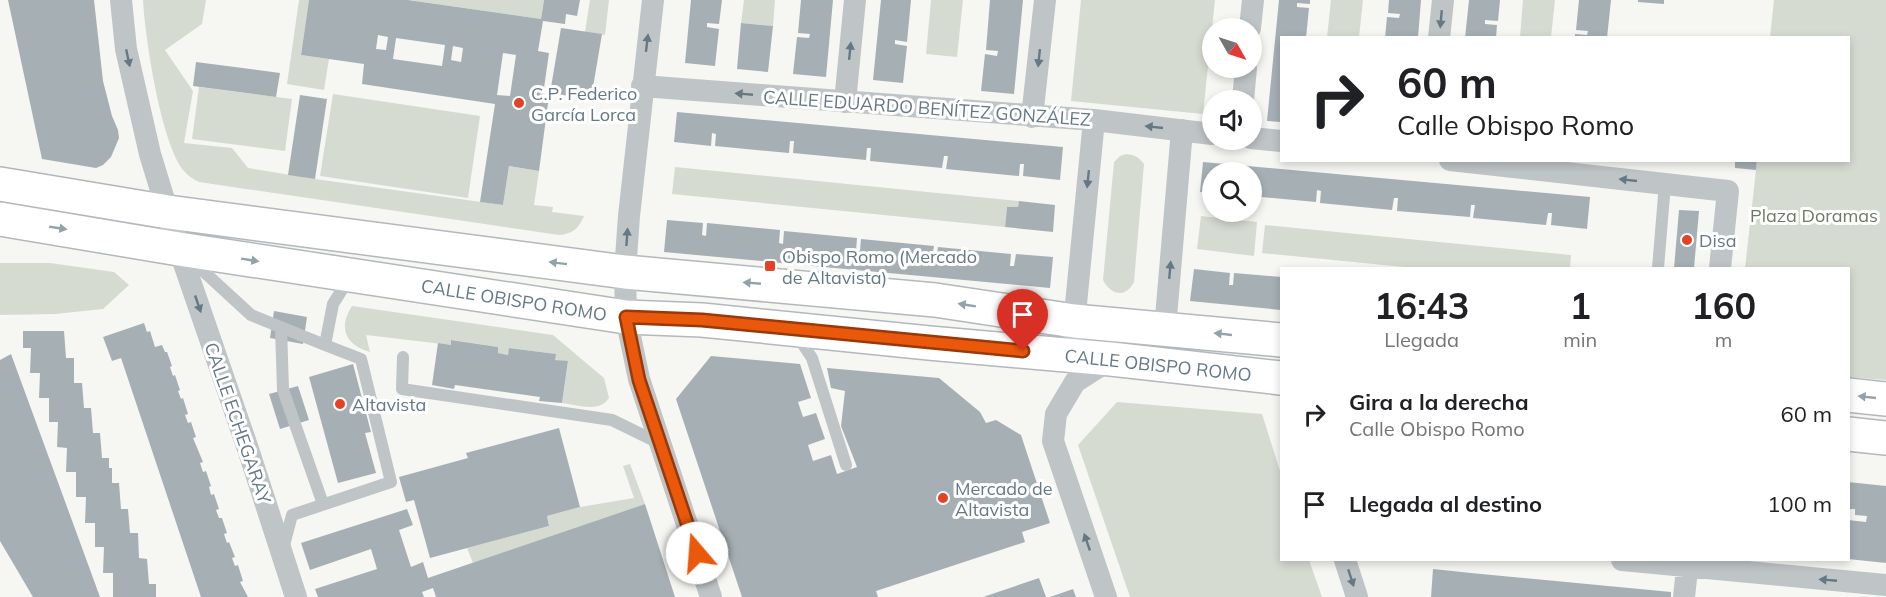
<!DOCTYPE html>
<html lang="es">
<meta charset="utf-8">
<style>
body{margin:0;font-family:Mulish,sans-serif;background:#f2f2f2;color:#202124;height:100vh;display:flex;flex-direction:column;font-size:22px;white-space:nowrap}
*{box-sizing:border-box;margin:0}
p{font-size:20px;color:#757577}
.icon{flex:none;width:33px;height:33px;fill:none;stroke:currentColor;stroke-width:2;stroke-linecap:round;stroke-linejoin:round}
.map{position:relative;flex:1;overflow:hidden}
.details{position:absolute;left:1280px;top:267px;width:570px;height:294px;display:flex;flex-direction:column;background:#fff;border-radius:0px;box-shadow:0 3px 9px #0003}
.details>*{flex:none}
.hud{position:absolute;left:1280px;top:36px;width:570px;height:126px;border-radius:0px;box-shadow:0 3px 9px #0003;background:#fff;color:#202124;overflow:hidden}
.needle{width:39px;rotate:129deg}
.controls{position:absolute;left:1202px;top:18px;display:grid;gap:12px}
.controls a{display:grid;place-items:center;width:60px;height:60px;border-radius:50%;background:#fff;box-shadow:0 3px 9px #0003;font-size:30px}
.pin{position:absolute;display:grid;place-items:center;width:51px;height:51px;color:#fff;margin:-62px -26px;border-radius:50% 50% 50% 0;rotate:-45deg;box-shadow:0 0 6px #0007}
.pin .icon{rotate:45deg}
.me{position:absolute;width:66px;margin:-33px;rotate:342deg;stroke-linejoin:round;filter:drop-shadow(0 0 4px #0008)}
.turn{display:flex;align-items:center;gap:21px;height:126px;padding:0 18px;font-size:27px}
.turn .icon{width:78px;height:78px;stroke-width:2.5}
.turn b{display:block;font-size:42px;line-height:51px}
.eta{display:flex;justify-content:space-evenly;align-items:center;height:102px;text-align:center}
.eta b{font-size:36px;font-weight:700;line-height:42px}
ul{padding:0;list-style:none}
li{display:flex;align-items:center;gap:18px;height:90px;padding:0 18px}
li div{flex:1}
li b{display:block;font-size:22px}
li em{font-style:normal}
.map>svg:first-child{display:block}
.green{fill:#d6dbd2}
.building{fill:#a6b0b4;fill-rule:evenodd}
.lines{fill:none;stroke-linecap:round;stroke-linejoin:round}
.secondary-casing{stroke:#b2b8bc;stroke-width:36}
.lane{stroke:#bfc4c7;stroke-width:12}
.street{stroke:#bfc4c7;stroke-width:22}
.secondary{stroke:#fff;stroke-width:33}
.oneway{fill:#657984}
.oneway2{fill:#93a1a9}
.route-casing{stroke:#983908;stroke-width:15}
.route{stroke:#ea580c;stroke-width:10}
.poi-dot{fill:#e44125;stroke:#fff;stroke-width:2}
.labels{text-anchor:middle;dominant-baseline:central;stroke-width:6;stroke-linejoin:round;paint-order:stroke}
.poi-label{font-size:18px;fill:#657984;stroke:#fff;text-anchor:start}
.street-label{font-size:18px;fill:#657984;stroke:#fff}
.park-label{font-size:18px;fill:#6a7b64;stroke:#fff}
</style>
<div class="map">
<svg width="1886" height="597" viewBox="0 0 1886 597">
<rect width="100%" height="100%" fill="#f6f6f3"/>
<path class="green" d="M143 0H206L202 24 165 50 193 91 184 143 232 148 248 168 315 179 503 205 509 166 539 171 534 205 553 207 552 212 584 216C579 228 573 234 559 235L199 182C193 179 188 176 184 171 161 144 145 37 143 0Z
M299 0H309L301 55 329 59 324 90 287 84Z
M409 0H544L541 19Z
M590 0H609L605 35 585 32Z
M744 0H775L773 26 741 23Z
M931 0H963L957 57 926 54Z
M1081 0H1215L1203 114 1071 101Z
M1331 0H1363L1359 37H1327Z
M1523 0H1555L1551 37H1520Z
M1774 0H1886V380L1848 377V268H1745L1757 161 1848 160V38L1770 37Z
M199 87 292 99 285 151 192 139Z
M333 94 480 116 468 198 320 176Z
M1126 154C1135 155 1139 157 1144 164L1134 282C1125 299 1111 295 1103 280L1114 162 1120 156Z
M675 167 1019 201 1018 207H1007L1005 227 672 194Z
M1201 216 1257 222 1254 256 1197 249Z
M1265 225 1571 255 1570 268H1414L1262 253Z
M0 263H50L114 272 129 285 103 309 55 314 0 315Z
M352 306 553 335 604 378 609 398C600 413 577 405 562 403L568 362 555 360V354L510 348 508 355 498 353V347L452 340 451 345 366 335 370 352C345 345 338 328 352 306Z
M1117 402 1262 414 1281 474V560H1309L1322 597H1130L1078 445Z
M630 464 645 504 473 563 467 548 549 526 547 516 580 507 634 498 623 466Z"/>
<path class="building" d="M8 0H94L103 81 112 116 118 130 119 138 111 157 103 165 96 168 42 159Z
M309 0H408L541 19 544 0H580L577 16 566 14 565 24 543 21 538 51 549 53 542 102 548 103 539 171 509 166 503 205 480 202 495 104 362 84 364 64 301 55ZM378 35 388 37 386 50 376 49ZM396 38 445 45 442 66 393 59ZM453 46 463 48 461 62 451 60ZM503 53 516 55 510 96 497 95Z
M691 0H722L719 24 707 23V27L719 29 715 66 685 63Z
M801 0H833L826 77 793 74 797 37 809 38 810 34 798 33Z
M881 0H911L907 42 895 40V44L907 46 903 83 873 80Z
M990 0H1023L1014 94 981 91 985 54 997 56 998 51 986 50Z
M1279 0H1310V4L1297 3V7L1309 8 1306 38H1281V122L1267 121Z
M1389 0H1421L1418 38H1385L1387 17 1399 18 1400 14 1388 13Z
M1469 0H1500L1498 21 1485 20V24L1497 25 1496 38H1465Z
M1579 0H1611L1607 38H1575V34L1587 35 1588 31 1576 30Z
M1638 0H1664V4L1638 2Z
M741 23 773 26 768 72 737 69Z
M561 28 602 34 591 99 550 93Z
M196 62 280 73 276 97 193 86Z
M300 95 327 99 315 179 288 175Z
M677 112 1063 147 1060 180 1023 176 1024 164H1020L1019 176 946 169 948 156H944L942 168 870 161 871 148H867L866 160 793 153 794 141H790L789 153 715 146 716 134 712 133 711 146 674 142Z
M1735 160H1757L1756 170 1735 168Z
M1203 162 1590 197 1587 229 1551 225 1552 213H1548L1546 225 1473 218 1475 205H1471L1470 217 1397 211 1398 198H1394L1392 210 1320 203 1321 191 1317 190 1316 202 1251 196V172H1212V193L1200 192Z
M1019 201 1055 205 1053 232 1005 227 1007 207H1018Z
M1679 210 1699 211 1694 268H1674Z
M667 220 703 223 702 235 706 236 707 223 780 230 779 243 783 244 784 231 857 238 856 251H860L861 239 934 246 932 258 936 259 938 247 1011 254 1010 266H1014L1016 254 1053 257 1050 288 664 252Z
M1194 269 1230 273 1229 285H1233L1234 273 1281 277V310L1190 301Z
M274 311 307 317 303 344 270 338Z
M144 323 147 332 150 331 155 347 162 345 165 352H167L172 366 170 367 173 376 175 375 180 390 178 391 181 399 183 398 188 414 185 415 188 423 191 422 196 437 193 438 203 462 200 463 203 472 206 471 211 486 209 487 211 495 214 494 219 509 216 510 219 518H222L227 533 224 534 227 543 229 542 235 557 232 558 235 566 238 565 243 581 240 582 248 597H201L121 358 112 361 103 337Z
M23 331H64L66 358H74V383H82L84 408H91L93 433H100L102 458H109V468H112V483H119L121 509H128L130 533H138L139 558 147 559 149 584H156V597H113V573H103L104 547H95V523H85L86 497H76V472H66L67 448 57 447 58 422H49V398H39L40 373H30L31 348H23Z
M451 340 498 347V353L508 355 509 348 556 354 555 360 568 361 562 403 539 401 540 397 455 385 454 389 432 385 438 343 451 345Z
M11 354 85 556 100 597H33L0 541V360Z
M711 356 800 364 811 398 798 402 803 417 816 413 825 439 808 445 813 461 831 455 837 474 857 467 841 426 845 391 831 388 827 368 939 378 980 412 986 423 996 420 1021 435 1050 523 1022 532 1025 542 876 591 878 597H742L676 399Z
M353 364 371 432 365 433 376 473 338 483 309 377Z
M298 386 309 420 280 429 269 394Z
M559 428 580 507 547 516 549 526 430 558 414 500 406 502 399 477 468 458 466 453Z
M1848 482 1886 486V563L1848 559V520L1866 522 1867 516 1855 515V509H1848Z
M645 504 675 597H436L433 588 422 592 424 597H318L315 589 377 569 371 549 310 570 301 543 407 509 413 525 399 530 411 567 423 562 428 578Z
M1433 569 1471 573 1671 592V597H1431Z
M1039 578 1046 597H983Z
M1073 589 1076 597H1050Z"/>
<g class="lines">
<g class="secondary-casing">
<path id="secondary" d="M0 184 168 212 625 272 935 300 1074 321 1281 340
M0 219 179 249 626 317 702 320 929 343 1111 359 1281 378
M1848 395 1886 399
M1848 434 1886 438"/>
</g>
<path class="lane" d="M189 258 251 315 325 345
M1658 268 1665 184
M281 327 283 390 323 504
M796 334 812 358 846 465
M403 357 402 389 612 420 659 443
M283 549 292 515 391 482 361 359 325 345 333 304 350 277"/>
<path class="street" d="M121 0 126 49 150 154 179 249 248 449 296 597
M653 0 629 216 625 272 626 317 639 379 711 597
M1250 28 1253 0
M1439 38 1443 0
M642 86 1094 120 1212 134
M1243 100 1246 68
M845 102 855 0
M1032 117 1045 0
M1251 138 1281 141
M1450 160 1728 191 1720 268
M1165 329 1182 130
M1071 355 1094 120
M1345 560 1357 597
M1622 560 1886 585
M1106 597 1053 441 1056 414 1075 382 1111 359
M1684 597 1688 560"/>
<use href="#secondary" class="secondary"/>
</g>
<defs><path id="oneway-solid" d="M-6-.8H1V-3.2L6.5 0L1 3.2V.8H-6Z" transform="scale(1.5)"/></defs>
<g class="oneway">
<use href="#oneway-solid" transform="translate(1441 19) rotate(95)"/>
<use href="#oneway-solid" transform="translate(647 43) rotate(-83)"/>
<use href="#oneway-solid" transform="translate(850 51) rotate(-84)"/>
<use href="#oneway-solid" transform="translate(128 58) rotate(78)"/>
<use href="#oneway-solid" transform="translate(1039 58) rotate(96)"/>
<use href="#oneway-solid" transform="translate(744 94) rotate(-175)"/>
<use href="#oneway-solid" transform="translate(1154 127) rotate(-174)"/>
<use href="#oneway-solid" transform="translate(1088 179) rotate(96)"/>
<use href="#oneway-solid" transform="translate(1628 180) rotate(-174)"/>
<use href="#oneway-solid" transform="translate(627 237) rotate(-86)"/>
<use href="#oneway-solid" transform="translate(1170 270) rotate(-85)"/>
<use href="#oneway-solid" transform="translate(198 304) rotate(71)"/>
<use href="#oneway-solid" transform="translate(1087 542) rotate(-109)"/>
<use href="#oneway-solid" transform="translate(1351 578) rotate(72)"/>
<use href="#oneway-solid" transform="translate(1828 580) rotate(-175)"/>
</g>
<g class="oneway2">
<use href="#oneway-solid" transform="translate(58 228) rotate(9)"/>
<use href="#oneway-solid" transform="translate(250 260) rotate(9)"/>
<use href="#oneway-solid" transform="translate(558 263) rotate(-173)"/>
<use href="#oneway-solid" transform="translate(752 283) rotate(-175)"/>
<use href="#oneway-solid" transform="translate(967 305) rotate(-171)"/>
<use href="#oneway-solid" transform="translate(1223 334) rotate(-174)"/>
<use href="#oneway-solid" transform="translate(1867 397) rotate(-174)"/>
</g>
<g class="lines">
<g class="route-casing">
<path id="route" d="M697 553 639 380 626 317 702 320 1023 351"/>
</g>
<use href="#route" class="route"/>
</g>
<g class="poi-dot">
<circle cx="519" cy="103" r="6"/>
<circle cx="1687" cy="240" r="6"/>
<rect x="764" y="260" width="12" height="12" rx="3"/>
<circle cx="340" cy="404" r="6"/>
<circle cx="943" cy="498" r="6"/>
</g>
<g class="labels">
<g class="poi-label">
<text x="531" y="93">C.P. Federico<tspan x="531" dy="21">García Lorca</tspan></text>
<text x="1699" y="240">Disa</text>
<text x="782" y="256">Obispo Romo (Mercado<tspan x="782" dy="21">de Altavista)</tspan></text>
<text x="352" y="404">Altavista</text>
<text x="955" y="488">Mercado de<tspan x="955" dy="21">Altavista</tspan></text>
</g>
<g class="street-label">
<text transform="translate(927 108) rotate(4)">CALLE EDUARDO BENÍTEZ GONZÁLEZ</text>
<text transform="translate(514 300) rotate(9)">CALLE OBISPO ROMO</text>
<text transform="translate(1158 365) rotate(6)">CALLE OBISPO ROMO</text>
<text transform="translate(238 423) rotate(71)">CALLE ECHEGARAY</text>
</g>
<g class="park-label">
<text x="1814" y="215">Plaza Doramas</text>
</g>
</g>
</svg>
<div class="controls">
<a><svg class="needle" viewBox="-14 -14 28 28"><path d="M0-13l5 13h-10z" fill="#e53935"/><path d="M0 13l5-13h-10z" fill="#757577"/></svg></a>
<a><svg class="icon" aria-label="sound" viewBox="0 0 24 24"><path d="M4 9h4l5-4v14l-5-4H4zM17 9q2 3 0 6"/></svg></a>
<a><svg class="icon" aria-label="search" viewBox="0 0 24 24"><circle cx="10" cy="10" r="6"/><path d="M15 15l6 6"/></svg></a>
</div>
<div class="pin" style="left:1023px;top:351px;background:#d93025"><svg class="icon" aria-label="arrive" viewBox="0 0 24 24"><path d="M6 21V4h12l-3 4 3 4H6"/></svg></div>
<svg class="me" style="left:697px;top:553px" viewBox="-20 -20 40 40"><circle r="19" fill="#fff"/><path d="M0-13L10 11 0 6-10 11z" fill="#ea580c"/></svg>
<div class="hud">
<div class="turn"><svg class="icon" aria-label="right" viewBox="0 0 24 24"><path d="M7 20v-9h11M14 6l5 5-5 5"/></svg><div><b>60 m</b>Calle Obispo Romo</div></div>
</div>
<section class="details">
<div class="eta">
<div><b>16:43</b><p>Llegada</p></div>
<div><b>1</b><p>min</p></div>
<div><b>160</b><p>m</p></div>
</div>
<ul>
<li><svg class="icon" aria-label="right" viewBox="0 0 24 24"><path d="M7 20v-9h11M14 6l5 5-5 5"/></svg><div><b>Gira a la derecha</b><p>Calle Obispo Romo</p></div><em>60 m</em></li>
<li><svg class="icon" aria-label="arrive" viewBox="0 0 24 24"><path d="M6 21V4h12l-3 4 3 4H6"/></svg><div><b>Llegada al destino</b></div><em>100 m</em></li>
</ul>
</section>
</div>
